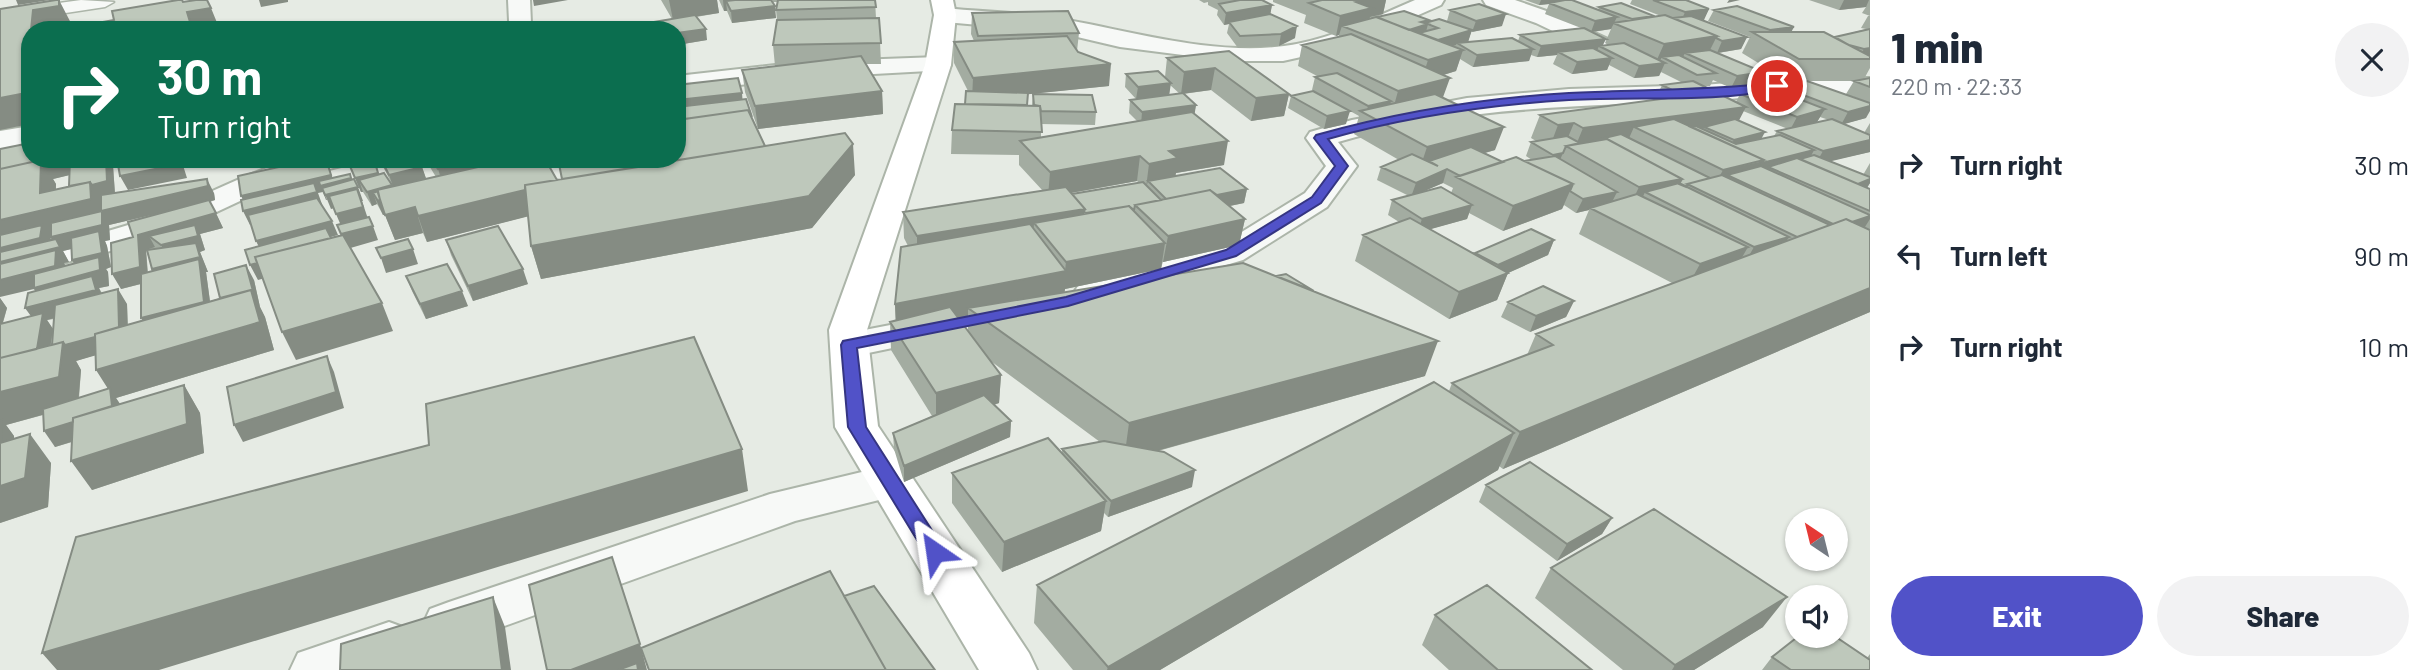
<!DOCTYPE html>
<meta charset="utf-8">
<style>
body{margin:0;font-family:Barlow,sans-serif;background:#f2f2f3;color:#1f2937;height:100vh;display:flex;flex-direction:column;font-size:26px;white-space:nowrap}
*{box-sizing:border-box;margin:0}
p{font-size:23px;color:#747a83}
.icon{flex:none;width:38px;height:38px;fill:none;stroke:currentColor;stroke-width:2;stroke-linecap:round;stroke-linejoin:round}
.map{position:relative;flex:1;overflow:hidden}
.details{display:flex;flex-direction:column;background:#fff;width:560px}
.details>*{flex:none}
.hud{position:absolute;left:21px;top:21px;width:665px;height:147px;border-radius:28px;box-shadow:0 2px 5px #0004;background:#0b6e4f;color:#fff;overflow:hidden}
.needle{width:46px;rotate:325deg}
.controls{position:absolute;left:1785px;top:508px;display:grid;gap:14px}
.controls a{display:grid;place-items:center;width:63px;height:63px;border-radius:50%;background:#fff;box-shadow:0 2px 5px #0004;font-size:35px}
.pin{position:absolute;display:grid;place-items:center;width:60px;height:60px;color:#fff;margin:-30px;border:4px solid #fff;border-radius:50%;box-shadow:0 2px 7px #0007}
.me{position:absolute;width:77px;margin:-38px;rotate:328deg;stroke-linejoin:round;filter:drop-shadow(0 0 5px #0008)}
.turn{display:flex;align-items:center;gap:24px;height:147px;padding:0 21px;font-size:32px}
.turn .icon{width:91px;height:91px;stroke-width:2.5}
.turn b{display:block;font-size:49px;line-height:60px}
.round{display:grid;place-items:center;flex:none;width:74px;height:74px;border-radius:37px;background:#f2f2f3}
.summary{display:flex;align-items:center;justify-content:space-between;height:119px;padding:0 21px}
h1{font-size:42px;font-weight:800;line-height:52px}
.button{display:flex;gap:14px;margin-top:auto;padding:14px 21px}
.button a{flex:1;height:80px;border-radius:42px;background:#5152c8;color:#fff;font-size:28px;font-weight:800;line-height:80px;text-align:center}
.button a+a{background:#f2f2f3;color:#1f2937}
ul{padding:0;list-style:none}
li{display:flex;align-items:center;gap:21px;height:91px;padding:0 21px}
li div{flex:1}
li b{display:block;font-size:26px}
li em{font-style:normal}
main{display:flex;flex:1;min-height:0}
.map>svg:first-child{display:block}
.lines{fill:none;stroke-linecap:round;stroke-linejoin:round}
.service-casing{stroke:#acb5a9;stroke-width:3}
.minor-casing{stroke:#acb5a9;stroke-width:4}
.secondary-casing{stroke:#acb5a9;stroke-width:4}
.service{fill:#f7f9f7;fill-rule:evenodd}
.minor{fill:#f7f9f7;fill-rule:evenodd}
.secondary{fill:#fff;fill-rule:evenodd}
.wall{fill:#a3aca1;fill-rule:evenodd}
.shaded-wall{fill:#858c83;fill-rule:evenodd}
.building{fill:#bec8bb;stroke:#858c83;stroke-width:2}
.route{fill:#5152c8;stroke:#353582;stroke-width:2}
</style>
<main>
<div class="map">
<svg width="1870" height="670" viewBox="0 0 1870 670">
<rect width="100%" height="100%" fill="#e6ebe4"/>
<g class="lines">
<g class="service-casing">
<path id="service" d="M81 0 114 2 105 7 0 23V11Z"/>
</g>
<g class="minor-casing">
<path id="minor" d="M508 0H530L531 23 526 30H501L509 21Z
M1415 0H1444L1441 5 1346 47 1283 61H1230L1120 47 1056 32 945 22 937 20 934 15 937 10 945 8C982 12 1020 12 1057 18 1127 30 1212 56 1284 46 1331 40 1372 18 1415 0Z
M1483 0H1515L1552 13 1623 46 1626 51 1623 56 1614 58 1605 56 1536 23 1486 5Z
M938 57 947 60 951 65 947 70 801 78 677 92V76L801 62Z
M1870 78V94C1840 94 1810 94 1780 95 1753 96 1727 100 1701 101 1578 106 1457 107 1338 142L1357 166 1327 207 1243 260 1091 305 1078 302 1073 294 1078 286 1219 246 1305 193 1326 166 1306 138 1310 132 1352 120 1467 98 1569 89 1703 85 1778 79Z
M30 126V143L0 149V131Z
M297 159H349L345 165 285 180 176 231 130 246 0 279V257C51 245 103 235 152 217 201 199 245 172 297 159Z
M1019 300 1032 303 1038 311 1032 319 849 357 835 353 830 345 835 337 849 333Z
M891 465 907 469 914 481 907 493 795 521 449 646 430 639 423 624 430 609 449 602 770 494Z
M389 622 408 629 416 645 408 661 384 670H290L298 653Z"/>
</g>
<g class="secondary-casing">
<path id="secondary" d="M931 0H953L956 15 951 65 867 330 878 426 1029 653 1037 670H979L835 427 829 330 925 65 934 15Z"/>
</g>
<use href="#service" class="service"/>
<use href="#minor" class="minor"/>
<use href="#secondary" class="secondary"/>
</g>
<path class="wall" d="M661 0H717L719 13 696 17 707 40 677 45V30H649L648 23 672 19Z
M719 0H771L776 18 732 23 727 11H724Z
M772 0H875L876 18H879L881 64H866L882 91 883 114 758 129 745 92 742 70 775 66 773 45 777 20 776 10 778 2H773Z
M1199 0H1262L1272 5 1270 14 1295 38 1279 46 1238 48 1227 33 1229 24 1224 25 1217 15 1218 10 1208 5V2L1204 3Z
M1273 0H1386L1383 14 1370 17 1369 19 1429 22 1447 21 1450 10 1502 26 1471 32 1468 42 1518 41 1520 35 1581 28 1545 14 1549 4 1539 5 1525 0H1572L1598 10 1599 7 1654 16 1653 17 1661 16 1630 4 1632 0H1686L1709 9 1703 20 1747 37 1741 49 1718 53 1757 84 1731 88 1713 80 1710 86H1703L1736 102 1740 94 1779 92 1782 87 1807 81H1788L1742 53 1750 37 1708 21 1714 10 1791 32 1835 37 1866 29 1861 28 1868 16H1870V68L1864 79 1870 78V103L1846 94 1854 81H1857H1807L1866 118 1843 124 1864 133 1870 123V152L1829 161 1863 175 1870 163V183L1867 188 1870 189V312L1503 469 1499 466 1498 470 1160 670H1073L1034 623 1037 585 1449 391 1452 383 1527 355 1536 334 1672 283 1579 234 1589 210 1576 213 1564 205 1562 209 1503 231 1469 213 1467 219 1430 229 1475 254V253L1554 240 1548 255 1508 273 1497 300 1449 319 1355 261 1363 235 1399 222 1388 215 1392 200 1409 196 1377 180 1381 167 1399 160 1354 134 1359 116 1312 90 1315 77H1319L1298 66 1302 45 1339 37V35L1336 36 1304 23 1306 15 1273 2ZM1611 29 1605 43 1608 45H1603L1593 32ZM1531 55 1537 57 1557 55 1553 64 1572 74 1607 70 1609 65 1634 78 1659 76 1661 72 1683 83 1662 85 1655 100 1540 115 1531 138 1536 141 1531 142 1526 156 1532 160 1503 162 1485 153 1495 150 1443 98V75L1456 71 1460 59 1473 67 1529 61ZM1743 111 1788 129 1777 131 1774 136 1761 139 1738 121ZM1820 117 1829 120 1810 124 1817 122ZM1443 183 1453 188 1451 193 1421 192Z
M1809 0H1870V16L1862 13 1866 7 1839 10Z
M972 13 1079 33 1077 51 1109 86 1028 94 1027 105H1032L1033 94 1096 112 1095 125 1041 124V137L1137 121 1129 113 1130 100 1136 99 1125 87 1126 74 1165 77 1167 58 1229 51 1289 94 1284 116 1251 121 1211 90 1183 94 1196 105 1194 114 1224 165 1176 173 1175 176 1247 189 1244 203 1230 206 1245 219 1239 245 1163 262V261L1161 269 1065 289 1064 292 1425 376 1158 451 1192 487 1108 517 1104 513 1101 531 1002 572 952 503V473L1062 453V449L1100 442 988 359 1001 375 999 403 994 405 1011 421 1010 437 904 482 894 449 893 433 932 416 891 350 890 322 896 321 895 304 908 246 904 238 903 212 1043 191 1019 165V155L951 154 952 130 965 104 968 91 954 63V42L974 41 971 34ZM1170 85 1180 94 1169 95ZM1137 181 1139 183 1072 194 1071 193ZM968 317V331L958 319Z
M1291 96 1346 124 1324 129 1288 108Z
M743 100 752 117 765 146 855 175 812 228 541 279 531 246 528 216 427 242 423 233 395 240 385 215H383L377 204 372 206 363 192H361L347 159 379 174 392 184 379 159H418L422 167 426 179 436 177 425 159H491L492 164 557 180 663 163 662 159H677Z
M30 159H109L113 166 115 193H214L215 200 210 202 223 228 200 234 205 250 200 252 208 272H206L210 301 220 298 254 280 260 307 265 317 274 350 116 398 120 404 184 385 200 413 204 453 92 490 72 442 55 447 43 415 6 425 14 436V438L51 463 48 507 0 523V298L7 308 3 323 31 316 36 291 34 289ZM69 175V186L56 190V184L53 179ZM151 215 133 237 121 289 141 284 142 320 128 325 127 304 102 293 99 288 109 286 108 272 106 269 111 267 107 246 105 241 110 240 109 225ZM71 249 72 260 74 264 65 266 64 263 69 262 63 251ZM146 250 153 271 148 272ZM54 319 52 345H51L53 329 47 320ZM95 355 108 389 79 398 81 370 76 361Z
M446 240 528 284 473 301 451 255Z
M406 276 468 306 426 319 412 291Z
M1574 301 1566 317 1530 332 1501 317 1508 302Z
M1486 485 1612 518 1602 534 1557 561 1479 502Z
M1551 568 1763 627 1694 670H1623L1535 598Z
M1435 615 1592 670H1449L1422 645Z
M1870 654V670H1762L1772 657 1867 658Z"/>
<path class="shaded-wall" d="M16 0H50L18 5Z
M59 0 72 25V30H31L33 10Z
M259 0H288V2L261 7Z
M533 0H568L534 6Z
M669 0H717L719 13 673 20Z
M723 0H767L726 1 727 11H724Z
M1365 0H1386L1383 14 1370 17 1367 28 1342 26 1339 35 1336 36 1340 16 1356 2Z
M1541 0H1569L1549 3V4L1539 5Z
M1729 0H1740L1727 3Z
M1844 0H1869L1866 7 1839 10Z
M1272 5 1270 16 1229 22V24L1224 25 1226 13Z
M775 6 776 18 732 23 731 11Z
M211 8 220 30H162V28L187 12Z
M1709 9 1704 20 1680 24 1685 12Z
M1506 14 1502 26 1472 32 1476 21Z
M1617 17 1611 29 1591 32 1595 21Z
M1429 20 1425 36 1401 32 1421 22Z
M366 24 368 30H360Z
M1297 26 1295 38 1279 46 1281 34Z
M1794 27 1788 38 1765 39 1770 30Z
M706 29 707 40 677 45V33Z
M1472 30 1468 42 1457 43 1456 45 1434 52 1438 40Z
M1717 36 1707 56 1685 53 1681 61 1662 57 1658 64 1665 63 1659 76 1634 78 1639 66 1655 64 1664 44Z
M1747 37 1741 49 1717 53 1722 41Z
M1606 39 1602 47 1599 46 1597 51 1558 52 1557 55 1537 57 1541 46Z
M30 48V124L0 130V98Z
M1870 48V58L1858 59 1864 49Z
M1533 49 1529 61 1473 67 1477 55Z
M1463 50 1456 71 1421 82 1428 60Z
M1612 58 1607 70 1572 74 1577 62Z
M1111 64 1109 86 972 100 973 78Z
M1215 68 1211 90 1181 94 1184 72Z
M1763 72 1757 84 1731 88 1737 76Z
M1450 78 1442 100 1392 113 1398 91Z
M1171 83 1169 96 1136 99 1138 87Z
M882 91 883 114 758 129 755 106Z
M742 93 743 106 677 113V100Z
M1289 94 1284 116 1251 121 1256 98Z
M1391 101 1388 114H1366L1368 106Z
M1196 105 1194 118 1141 125 1142 112Z
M1870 106V111L1866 118 1841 125 1848 112Z
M1746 107 1734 130 1704 127 1701 134 1634 127 1626 145 1574 150 1583 128Z
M1825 109 1817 122 1790 130 1797 117Z
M1350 111 1346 124 1324 129 1327 116Z
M1574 123 1564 147 1549 149 1558 125Z
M1504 127 1495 150 1438 166 1429 161 1427 169 1419 171 1427 147Z
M1765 132 1758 145 1727 153 1734 140Z
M1870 140V152L1815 165 1823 151Z
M1228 141 1224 165 1176 173 1174 183 1148 181 1146 188 1149 164 1169 151Z
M853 144 855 175 812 228 541 279 531 246Z
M1814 150 1807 164 1768 167 1763 175H1727L1718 192 1710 194 1723 170Z
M1563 153 1557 167 1547 168 1553 155Z
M1140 156 1137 181 1048 197 1050 172Z
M70 159V175L53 179 56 184 55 208 90 182 106 159H109L113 166 115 195 100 199 104 207 207 179 214 193 215 200 109 225 110 240 105 241 107 246 111 267 106 269 108 272 109 286 99 288 106 305 47 320 53 329 47 369 0 382 36 323 25 308 43 303 34 289 0 297V220L40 193 41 160ZM50 238H51L57 248 50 250 51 240ZM100 242 72 260 81 275 64 280 65 265 64 263 69 262 63 251Z
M179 159H181L187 178 128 190 120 176Z
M326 159 334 182 350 174 355 187H358L363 201H362L369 222 342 228 336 214 361 201 331 209 324 192 327 200H326L323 192 318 193 323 207 250 225 243 211 248 210 241 196Z
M374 159 383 187 359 180 363 192H361L355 178Z
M477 159H491L497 180 446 194 438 169Z
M422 167 427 181 394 189 389 175Z
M1447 169 1443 183 1411 197 1416 183Z
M1682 179 1669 204 1645 192 1637 210 1627 212 1639 187Z
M1870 179V183L1864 192 1845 188Z
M559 182 565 207 427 242 418 216Z
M1573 184 1562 209 1503 231 1513 206Z
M392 185 396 196 415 207 423 233 395 240 385 215H383L373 193 377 204 372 206 367 192Z
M1247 189 1244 203 1170 218 1172 204Z
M1617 192 1610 206 1590 208 1589 210 1576 213 1583 199Z
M1472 205 1467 219 1417 233 1422 219Z
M1085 209 1082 234 1034 223 1033 243 917 262V236Z
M216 213 223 228 200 234 205 250 200 252 208 272H206L212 317 150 334 141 318 160 284 152 269 169 260 161 245 149 236 155 247 146 250 148 282 121 289 112 274 138 235Z
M1870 216V219L1856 241 1837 226Z
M1245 219 1239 245 1163 262 1168 236Z
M332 221 338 235 263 255 256 241Z
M373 226 378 240 347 249 341 234Z
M1789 237 1773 263 1739 273 1754 247Z
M1554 240 1548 255 1508 273 1497 300 1449 319 1459 292 1493 279 1498 265Z
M333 242 339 257 258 280 250 265Z
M1165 243 1161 269 1065 289 1064 298 968 308V317L896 331 895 304 1065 271 1066 262Z
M1748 247 1733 273 1685 291 1700 264Z
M413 249 418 264 386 273 381 258Z
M246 265 254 280 260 307 265 317 274 350 116 398 120 404 122 426 55 447 44 431 110 392 96 370 256 308Z
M523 269 528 284 473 301 468 286Z
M1870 288V312L1503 469 1520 432Z
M118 289 127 304 128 346 76 361 81 370 78 405 6 425 14 436V460L1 443 0 427V392L63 342Z
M462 291 468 306 426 319 420 304Z
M0 298 7 308 2 325H0Z
M1574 301 1566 317 1530 332 1536 316Z
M382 303 393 331 296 360 282 332Z
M1438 341 1425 376 1124 460 1129 423Z
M327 356 334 372 344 408 243 442 234 425Z
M1001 375 999 403 936 422V393Z
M184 385 200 413 204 453 92 490 71 461Z
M1011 421 1010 437 904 482V466Z
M1514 433 1498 470 1160 670H1107L1108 667Z
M30 434 51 463 48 507 0 523V486Z
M742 449 748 491 159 670H57L42 653Z
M1195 470 1192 487 1108 517 1111 501Z
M1106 501 1101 531 1002 572 1004 542Z
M1612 518 1602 534 1557 561 1567 544Z
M493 597 505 627 511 670H502Z
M1787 597 1763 627 1694 670H1672L1675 665Z
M640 644 647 670H571Z"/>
<path class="building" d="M56 0H59V6L33 10 31 30H30V48L26 93 0 98V9Z
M178 0H182L183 2 196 0H207L211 8 187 12 190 22 162 28V30H58L114 20 112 11Z
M735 0H771L775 6 731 11 726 1Z
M778 0H875L876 7 776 10Z
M1240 0H1262L1272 5 1226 13 1219 4Z
M1322 0H1365L1356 2 1372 8 1340 16 1309 3Z
M1565 0H1572L1617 17 1595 21 1549 3Z
M1653 0H1686L1709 9 1685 12Z
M1621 3 1654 16 1632 19 1599 7Z
M1479 4 1506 14 1476 21 1450 10Z
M1737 6 1794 27 1770 30 1714 10Z
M1068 11 1079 33 978 36 972 13Z
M1404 11 1429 20 1421 22 1428 24 1409 30 1377 17Z
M1270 14 1297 26 1281 34 1240 36 1229 22Z
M695 15 706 29 677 33V30H653L648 23Z
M1665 15 1717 36 1664 44 1613 23Z
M1691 16 1747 37 1722 41 1716 38 1717 36 1673 18Z
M1376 17 1463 50 1428 60 1342 26Z
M879 18 881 43 773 45 777 20Z
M1439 19 1472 30 1438 40 1419 33 1438 28 1425 23Z
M366 24 360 30H303L308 26Z
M1584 28 1606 39 1541 46 1520 35Z
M1870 29V48L1864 49 1849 45 1835 37Z
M1752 32H1824L1870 56V59H1799Z
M1351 34 1450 78 1398 91 1302 45Z
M1067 36 1078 52 1111 64 973 78 954 42Z
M1512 38 1533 49 1477 55 1457 43Z
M1624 43 1665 63 1639 66 1599 46Z
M1593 48 1612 58 1577 62 1558 52Z
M1710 50 1763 72 1737 76 1685 53Z
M1229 51 1289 94 1256 98 1215 68 1184 72 1167 58Z
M1679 55 1716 73 1697 75 1662 57Z
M861 56 882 91 755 106 742 70Z
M1158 71 1171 83 1138 87 1126 74Z
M1337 73 1391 101 1368 106 1315 77Z
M738 78 742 93 677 100V85Z
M1870 78V87L1854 81Z
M1693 81 1746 107 1583 128 1574 123 1558 125 1540 115 1684 96 1662 85Z
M1807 81 1870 103V106L1848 112 1782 87Z
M1768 87 1825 109 1797 117 1740 94Z
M966 91 1028 93 1027 105 965 104Z
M1313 91 1350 111 1327 116 1291 96Z
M1183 93 1196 105 1142 112 1130 100Z
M1033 94 1092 95 1096 112 1041 111 1040 106 1034 105Z
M1435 94 1504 127 1427 147 1360 111Z
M746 99 752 117 748 110 677 120V107Z
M955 104 1040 106 1042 132 952 130Z
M748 110 765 146 666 162 665 159H677V120Z
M1192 112 1228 141 1169 151 1178 158 1149 164 1140 156 1050 172 1020 141Z
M1674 119 1764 160 1723 170 1634 127Z
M1735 119 1765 132 1734 140 1704 127Z
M1832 119 1870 135V140L1823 151 1777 131Z
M1696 126 1736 144 1780 135 1814 150 1762 163 1764 160 1691 127Z
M845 133 853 144 809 196 531 246 525 185Z
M1621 134 1710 178 1687 184 1686 187 1679 184 1682 179 1607 139 1592 141Z
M1567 136 1580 143 1566 146 1563 153 1553 155 1531 142Z
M1607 139 1682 179 1639 187 1566 146Z
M30 143V159H62V161L45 165 41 160 0 169V149Z
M1471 147 1503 162 1460 176 1447 169 1416 183 1381 167 1412 154 1438 166 1429 161Z
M1814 155 1870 177V179L1858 184 1800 159Z
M1555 156 1617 192 1583 199 1570 191 1573 184 1524 161Z
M1516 157 1573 184 1513 206 1456 177Z
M1797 158 1870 189V211L1768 167Z
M106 159 107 181 92 185 90 182 69 186 70 160Z
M117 159H179L180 164 120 176Z
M315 159H326L331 175 241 196 238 176Z
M347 159H374L378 173 355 178Z
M381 159H418L422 167 389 175Z
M432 159H477L438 169Z
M513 159H545L557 180 525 185V190L418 216 415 207 385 215 377 190Z
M558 159H649L651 165 562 179Z
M41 160 40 193 90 182 91 199 0 220V169Z
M1761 166 1870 215V216L1852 222 1846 219 1833 224 1727 175Z
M1220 168 1247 189 1217 195 1210 190 1166 199 1148 181Z
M384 173 392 185 367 192 359 180Z
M350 174 351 178 320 186 319 181Z
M1722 175 1830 225 1797 237 1687 184Z
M207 179 208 186 101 211V195Z
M354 179 358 187 325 195 322 188Z
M1143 182 1161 200 1135 205 1134 210 1129 206 1086 213 1084 212 1085 209 1072 194Z
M314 183 317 192 243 211 241 200Z
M1679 183 1789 237 1754 247 1645 192Z
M1066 187 1085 209 917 236 903 212Z
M1441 187 1472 205 1422 219 1392 200Z
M357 189 363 207 336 214 329 196Z
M1210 190 1245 219 1168 236 1135 205Z
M378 191 380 200 378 201 373 193Z
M1637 194 1748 247 1700 264 1590 208Z
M317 198 332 221 256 241 248 215Z
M209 200 216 213 138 235 140 267 112 274 111 243 133 237 128 222Z
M1129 206 1165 243 1066 262 1034 223Z
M102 211V225L51 237V223Z
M369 217 373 226 341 234 337 225Z
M1410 218 1508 273 1459 292 1363 235Z
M1846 219 1870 230V288L1520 432 1452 383 1553 345 1536 334Z
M1030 224 1066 271 895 304 901 247Z
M42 225 40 238 0 248V235Z
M195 225 198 236 161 245 149 236Z
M498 226 523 269 468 286 446 240Z
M326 228 331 238 255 257 257 263 250 265 245 250Z
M1531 229 1554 240 1498 265 1475 253Z
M99 231 102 253 72 260 71 238Z
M343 235 382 303 282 332 255 257Z
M56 239 60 247 0 262V252Z
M408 239 413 249 381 258 376 248Z
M196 243 200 257 152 269 147 250Z
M56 250 55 266 0 280V264Z
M99 257 100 270 34 288V274Z
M199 259 204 302 141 318V274Z
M1243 263 1438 341 1129 423 968 308Z
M447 264 462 291 420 304 406 276Z
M246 265 253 291 252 292 251 290 220 298 214 274Z
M1286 274 1314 291 1276 276Z
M92 276 96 290 25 308 28 293Z
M1543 286 1574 301 1536 316 1508 302Z
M118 289 119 327 95 334V337L65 345 63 342 52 345 55 305Z
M251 290 260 322 96 370 95 334Z
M950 307 1001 375 936 393 890 322Z
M43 313 37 349 0 358V324Z
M694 337 742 449 42 653 76 537 429 445 426 404Z
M63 342 59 377 0 392V358Z
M327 356 336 392 234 425 227 387Z
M1434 382 1514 433 1108 667 1037 585Z
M184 385 187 424 71 461 73 418Z
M110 388 112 406 73 418V422L44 431 43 409Z
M984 395 1011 421 904 466 893 433Z
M2 420 1 442 0 443V421Z
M30 434 25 478 0 486V443Z
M1048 438 1106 501 1004 542 952 473Z
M1104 441 1164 452 1195 470 1111 501 1062 449Z
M1530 462 1612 518 1567 544 1486 485Z
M1654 509 1787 597 1675 665 1551 568Z
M612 557 640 644 571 670H547L529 585Z
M830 571 886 670H649L641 648Z
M1487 585 1592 670H1498L1435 615Z
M874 586 935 670H886L844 596Z
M493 597 502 670H340L341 644Z
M1800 635H1833L1870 660V670H1791L1772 657Z
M637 663 638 670H618Z"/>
<path class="route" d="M1777 83 1781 84V89C1712 103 1639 96 1569 100 1488 105 1406 117 1328 139L1348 166 1321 203 1236 256 1068 306 857 348 866 427 942 546 945 552 942 558 935 560 928 558 848 427 841 345 843 341 1066 297 1226 250 1312 197 1335 166 1314 138 1316 135C1398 112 1484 98 1569 93 1639 90 1708 90 1777 83Z"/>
</svg>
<div class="controls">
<a><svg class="needle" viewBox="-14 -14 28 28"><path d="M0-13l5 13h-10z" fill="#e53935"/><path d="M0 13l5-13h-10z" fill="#747a83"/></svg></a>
<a><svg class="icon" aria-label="sound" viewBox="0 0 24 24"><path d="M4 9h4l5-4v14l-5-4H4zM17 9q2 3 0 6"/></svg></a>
</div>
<div class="pin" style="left:1777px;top:86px;background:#d93025"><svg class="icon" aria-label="arrive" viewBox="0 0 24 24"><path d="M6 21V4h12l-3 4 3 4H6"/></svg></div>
<svg class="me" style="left:935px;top:552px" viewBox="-20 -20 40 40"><path d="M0-17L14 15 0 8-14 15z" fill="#5152c8" stroke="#fff" stroke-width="4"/></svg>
<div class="hud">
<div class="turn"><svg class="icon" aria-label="right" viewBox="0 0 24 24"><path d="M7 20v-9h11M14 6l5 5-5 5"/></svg><div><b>30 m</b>Turn right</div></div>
</div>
</div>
<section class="details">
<div class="summary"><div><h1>1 min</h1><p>220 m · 22:33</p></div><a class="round"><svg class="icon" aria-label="close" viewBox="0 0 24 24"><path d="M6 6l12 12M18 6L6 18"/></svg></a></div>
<ul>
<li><svg class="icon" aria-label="right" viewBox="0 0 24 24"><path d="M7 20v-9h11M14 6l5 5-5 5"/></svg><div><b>Turn right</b></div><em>30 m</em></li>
<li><svg class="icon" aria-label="left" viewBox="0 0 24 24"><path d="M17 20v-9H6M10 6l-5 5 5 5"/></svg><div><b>Turn left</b></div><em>90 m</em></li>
<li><svg class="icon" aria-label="right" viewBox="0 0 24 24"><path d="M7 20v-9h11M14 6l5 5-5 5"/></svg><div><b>Turn right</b></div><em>10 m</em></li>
</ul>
<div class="button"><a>Exit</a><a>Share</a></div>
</section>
</main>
